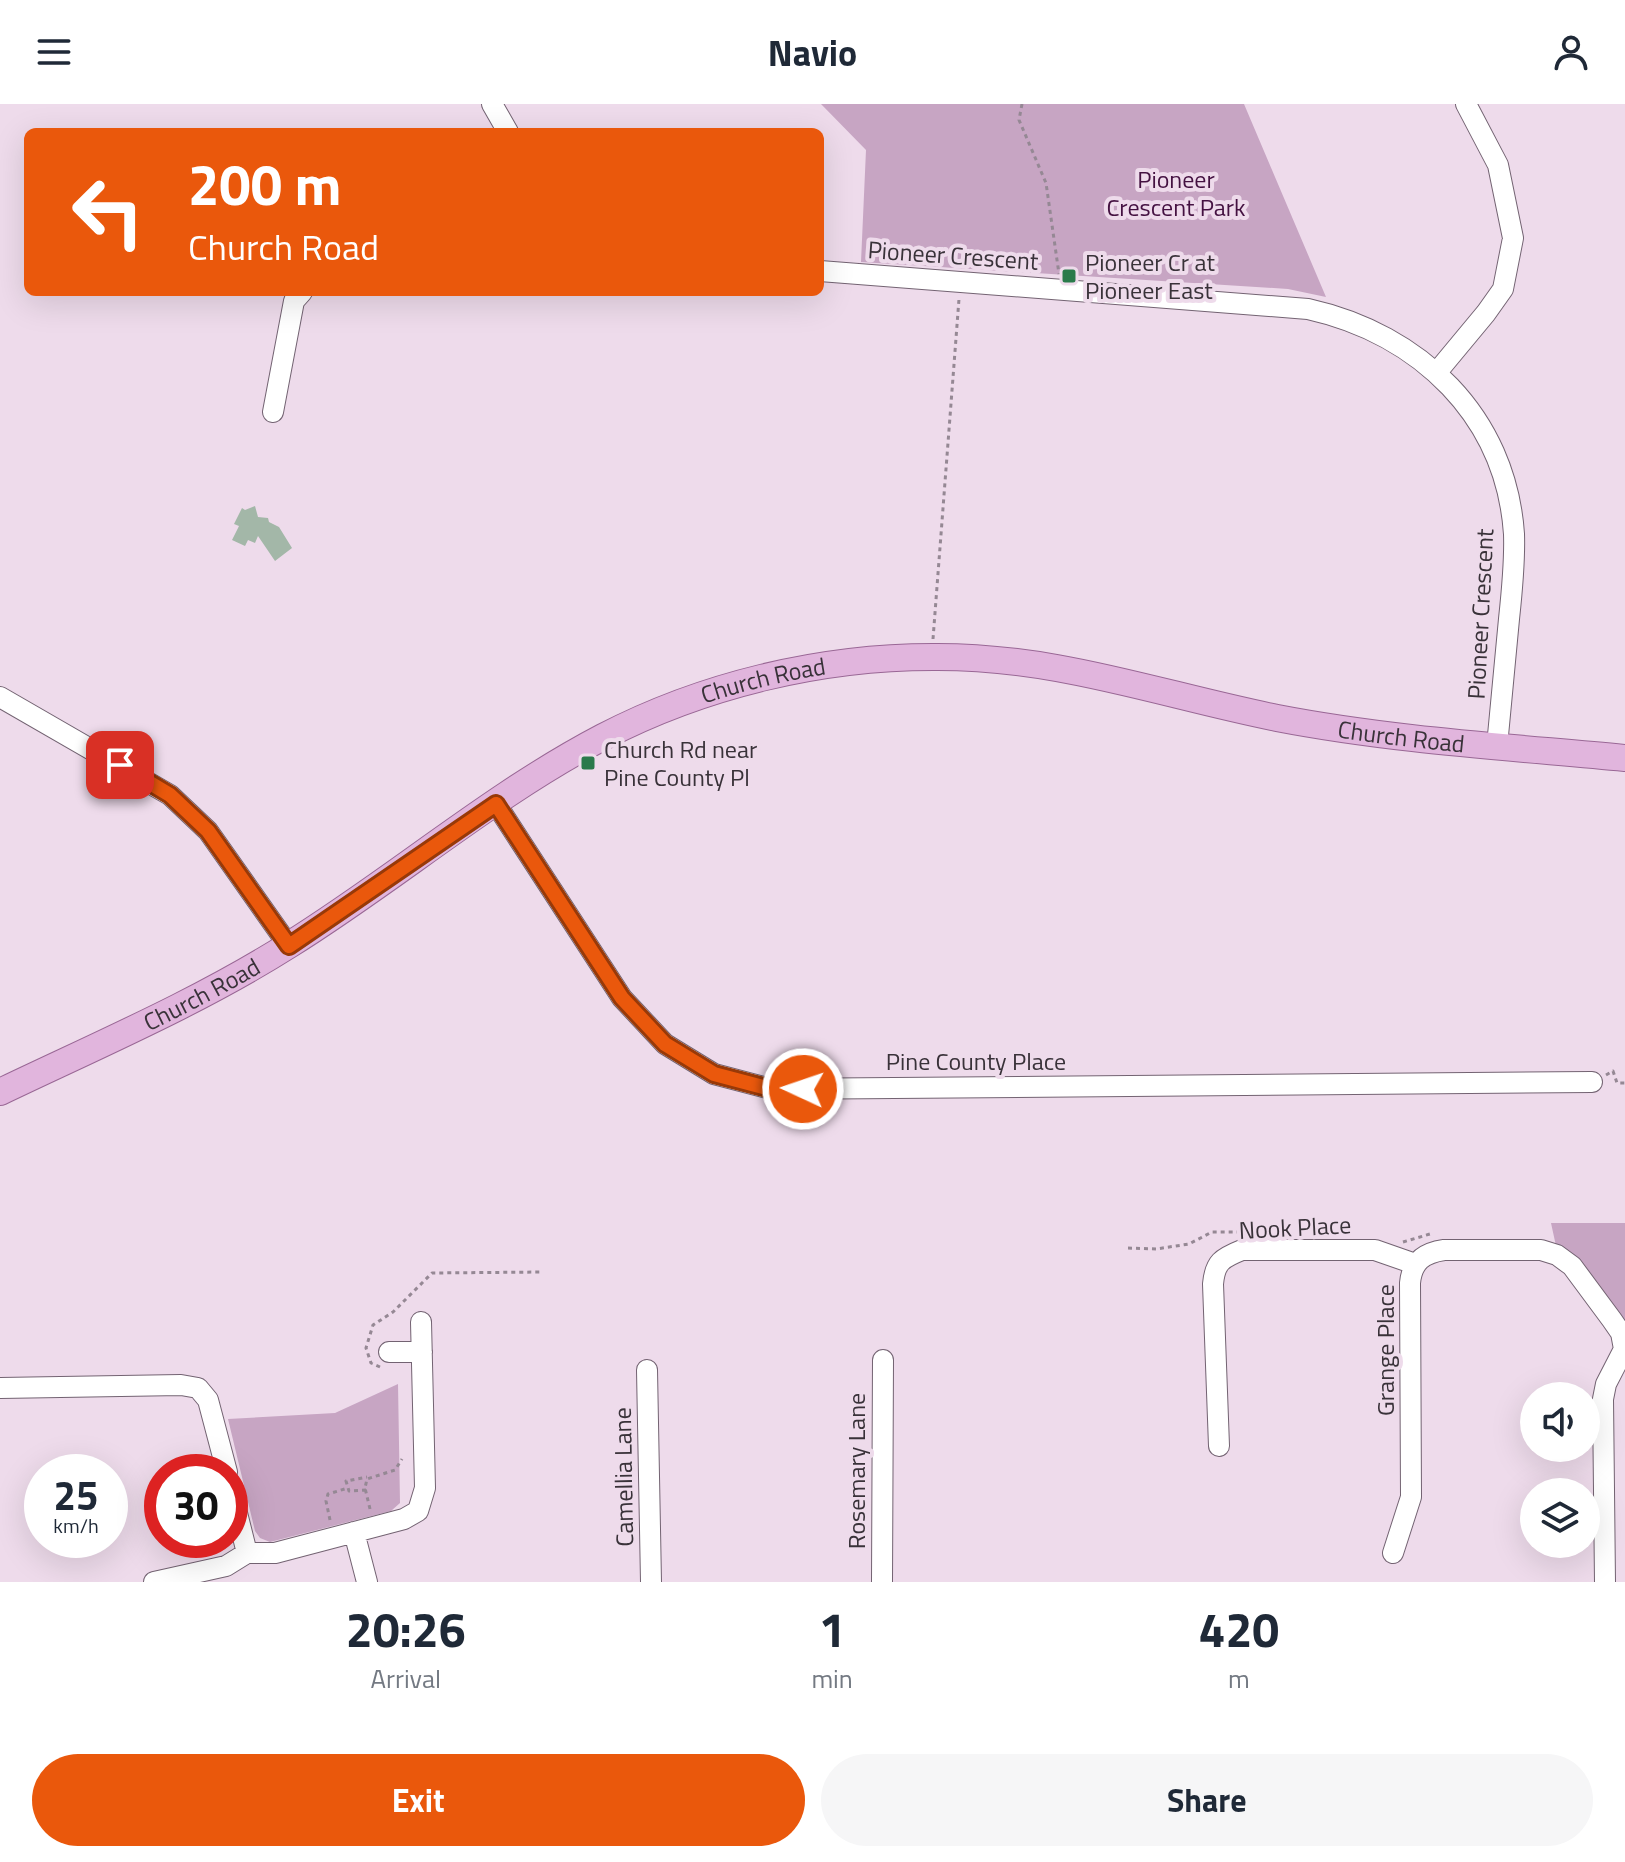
<!DOCTYPE html>
<style>
body{margin:0;font-family:"Titillium Web",sans-serif;background:#f6f6f7;color:#1f2937;height:100vh;display:flex;flex-direction:column;font-size:30px;white-space:nowrap}
*{box-sizing:border-box;margin:0}
p{font-size:26px;color:#747a83}
.icon{flex:none;width:44px;height:44px;fill:none;stroke:currentColor;stroke-width:2;stroke-linecap:round;stroke-linejoin:round}
.map{position:relative;height:1478px;overflow:hidden}
.drawer{display:flex;flex-direction:column;background:#fff;flex:1}
.drawer>*{flex:none}
.hud{position:absolute;left:24px;top:24px;width:800px;height:168px;border-radius:12px;box-shadow:0 8px 32px #0002;background:#ea580c;color:#fff;overflow:hidden}
.controls{position:absolute;left:1520px;top:1278px;display:grid;gap:16px}
.controls a{display:grid;place-items:center;width:80px;height:80px;border-radius:50%;background:#fff;box-shadow:0 8px 32px #0002;font-size:40px}
.speed{position:absolute;left:24px;top:1350px;display:flex;gap:16px;font-size:40px;font-weight:700;text-align:center}
.speed>*{display:grid;place-content:center;width:104px;height:104px;border-radius:50%;background:#fff;box-shadow:0 8px 32px #0002;line-height:1}
.speed small{font-size:20px;font-weight:400}
.speed .limit{border:12px solid #d22;background:#fff;color:#111}
.pin{position:absolute;display:grid;place-items:center;width:68px;height:68px;color:#fff;margin:-34px;border-radius:16px;box-shadow:0 4px 12px #0006}
.me{position:absolute;width:88px;margin:-44px;rotate:273deg;stroke-linejoin:round;filter:drop-shadow(0 0 6px #0008)}
.turn{display:flex;align-items:center;gap:28px;height:168px;padding:0 32px;font-size:36px}
.turn .icon{width:104px;height:104px;stroke-width:2.5}
.turn b{display:block;font-size:56px;line-height:68px}
.eta{display:flex;justify-content:space-evenly;align-items:center;height:136px;text-align:center}
.eta b{font-size:48px;font-weight:700;line-height:56px}
.action{display:flex;gap:16px;margin-top:auto;padding:16px 32px}
.action a{flex:1;height:92px;border-radius:48px;background:#ea580c;color:#fff;font-size:32px;font-weight:700;line-height:92px;text-align:center}
.action a+a{background:#f6f6f7;color:#1f2937}
header{display:flex;justify-content:space-between;align-items:center;height:104px;padding:0 32px;background:#fff;font-size:36px;font-weight:700}
.map>svg:first-child{display:block}
.green{fill:#c7a5c3}
.building{fill:#a3b7a8}
.lines{fill:none;stroke-linecap:round;stroke-linejoin:round}
.minor-casing{stroke:#736372;stroke-width:22}
.major-casing{stroke:#996795;stroke-width:28}
.path{stroke:#958894;stroke-width:3;stroke-dasharray:4 4;stroke-linecap:butt}
.minor{stroke:#fff;stroke-width:20}
.major{stroke:#e1b5dd;stroke-width:26}
.route-casing{stroke:#983908;stroke-width:20}
.route{stroke:#ea580c;stroke-width:14}
.poi-dot{fill:#2a7a4b;stroke:#eedbeb;stroke-width:3}
.labels{text-anchor:middle;dominant-baseline:central;stroke-width:8;stroke-linejoin:round;paint-order:stroke}
.park-label{font-size:24px;fill:#441141;stroke:#eedbeb}
.street-label{font-size:24px;fill:#393239;stroke:#eedbeb}
.poi-label{font-size:24px;fill:#393239;stroke:#eedbeb;text-anchor:start}
</style>
<header><svg class="icon" aria-label="menu" viewBox="0 0 24 24"><path d="M4 6h16M4 12h16M4 18h16"/></svg>Navio<svg class="icon" aria-label="person" viewBox="0 0 24 24"><circle cx="12" cy="8" r="4"/><path d="M4 21q1-7 8-7t8 7"/></svg></header>
<div class="map">
<svg width="1625" height="1478" viewBox="0 0 1625 1478">
<rect width="100%" height="100%" fill="#eedbeb"/>
<path class="green" d="M821 0H1244L1326 193 1288 185 861 158 866 46Z
M1551 1119H1625V1225L1556 1142Z
M398 1280 400 1399 391 1407 270 1438 260 1434 255 1427 228 1315 335 1309Z"/>
<path class="building" d="M255 402 258 413 268 414 269 418 279 423 292 444 275 457 258 432 255 439 248 436 245 442 232 436 239 422 234 420 242 404 245 406Z"/>
<g class="lines">
<g class="minor-casing">
<path id="minor" d="M492 0 508 28
M820 167 1308 205C1420 230 1506 312 1514 430 1515 458 1512 487 1509 515 1505 558 1501 600 1497 642
M1437 268 1486 209 1503 185 1513 134 1498 61 1466 0
M273 308 294 197 302 188
M0 593 170 691 208 727 289 842
M496 700 622 894 665 940 714 970 771 985 1592 978
M389 1248H422
M647 1266 651 1478
M0 1284 181 1281 198 1284 208 1296 227 1368
M1219 1342 1213 1180C1215 1158 1222 1154 1242 1146H1375L1415 1160
M230 1381 247 1449
M354 1428 367 1478
M1393 1449 1411 1393 1410 1179C1412 1158 1423 1149 1444 1146H1541L1557 1151 1572 1162 1612 1216 1621 1229 1624 1245 1606 1280 1603 1295 1605 1478
M154 1478 226 1462 247 1449H275L404 1415 418 1407 425 1384 421 1218
M882 1478 883 1256"/>
</g>
<g class="major-casing">
<g id="major">
<path id="s1" d="M0 988C96 942 199 898 289 841 395 775 492 691 603 633 703 581 820 553 933 553 1057 552 1158 590 1277 614 1391 636 1509 643 1625 654"/>
</g>
</g>
<path class="path" d="M1022 0 1019 16 1046 79 1059 170
M933 535 959 195
M1606 971 1613 967 1617 979H1625
M1403 1138 1430 1130
M1128 1144 1156 1145 1189 1140 1212 1128H1241
M380 1263 371 1259 366 1244 373 1221 393 1208 432 1169 541 1168
M366 1386 349 1387 346 1377 367 1373
M370 1405 365 1384 367 1375 395 1366 402 1355
M330 1416 326 1397 328 1390 348 1384"/>
<use href="#minor" class="minor"/>
<use href="#major" class="major"/>
</g>
<g class="lines">
<g class="route-casing">
<path id="route" d="M120 661 170 691 208 727 289 842 496 700 622 894 665 940 714 970 771 985H803"/>
</g>
<use href="#route" class="route"/>
</g>
<g class="poi-dot">
<rect x="1061" y="164" width="16" height="16" rx="4"/>
<rect x="580" y="651" width="16" height="16" rx="4"/>
</g>
<g class="labels">
<g class="park-label">
<text x="1176" y="75">Pioneer<tspan x="1176" dy="28">Crescent Park</tspan></text>
</g>
<g class="street-label">
<text transform="translate(953 151) rotate(4)">Pioneer Crescent</text>
<text transform="translate(1480 510) rotate(-87)">Pioneer Crescent</text>
<text stroke="none"><textPath href="#s1" startOffset="872">Church Road</textPath></text>
<text stroke="none"><textPath href="#s1" startOffset="1520">Church Road</textPath></text>
<text stroke="none"><textPath href="#s1" startOffset="224">Church Road</textPath></text>
<text x="976" y="957">Pine County Place</text>
<text transform="translate(1295 1123) rotate(-3)">Nook Place</text>
<text transform="translate(1385 1246) rotate(-90)">Grange Place</text>
<text transform="translate(856 1367) rotate(-90)">Rosemary Lane</text>
<text transform="translate(623 1373) rotate(-91)">Camellia Lane</text>
</g>
<g class="poi-label">
<text x="1085" y="158">Pioneer Cr at<tspan x="1085" dy="28">Pioneer East</tspan></text>
<text x="604" y="645">Church Rd near<tspan x="604" dy="28">Pine County Pl</tspan></text>
</g>
</g>
</svg>
<div class="controls">
<a><svg class="icon" aria-label="sound" viewBox="0 0 24 24"><path d="M4 9h4l5-4v14l-5-4H4zM17 9q2 3 0 6"/></svg></a>
<a><svg class="icon" aria-label="layers" viewBox="0 0 24 24"><path d="M12 4l9 5-9 5-9-5zM3 14l9 5 9-5"/></svg></a>
</div>
<div class="speed"><div>25<small>km/h</small></div><div class="limit">30</div></div>
<div class="pin" style="left:120px;top:661px;background:#d93025"><svg class="icon" aria-label="arrive" viewBox="0 0 24 24"><path d="M6 21V4h12l-3 4 3 4H6"/></svg></div>
<svg class="me" style="left:803px;top:985px" viewBox="-20 -20 40 40"><circle r="17" fill="#ea580c" stroke="#fff" stroke-width="3"/><path d="M0-11L8 9 0 5-8 9z" fill="#fff"/></svg>
<div class="hud">
<div class="turn"><svg class="icon" aria-label="left" viewBox="0 0 24 24"><path d="M17 20v-9H6M10 6l-5 5 5 5"/></svg><div><b>200 m</b>Church Road</div></div>
</div>
</div>
<section class="drawer">
<div class="eta">
<div><b>20:26</b><p>Arrival</p></div>
<div><b>1</b><p>min</p></div>
<div><b>420</b><p>m</p></div>
</div>
<div class="action"><a>Exit</a><a>Share</a></div>
</section>
